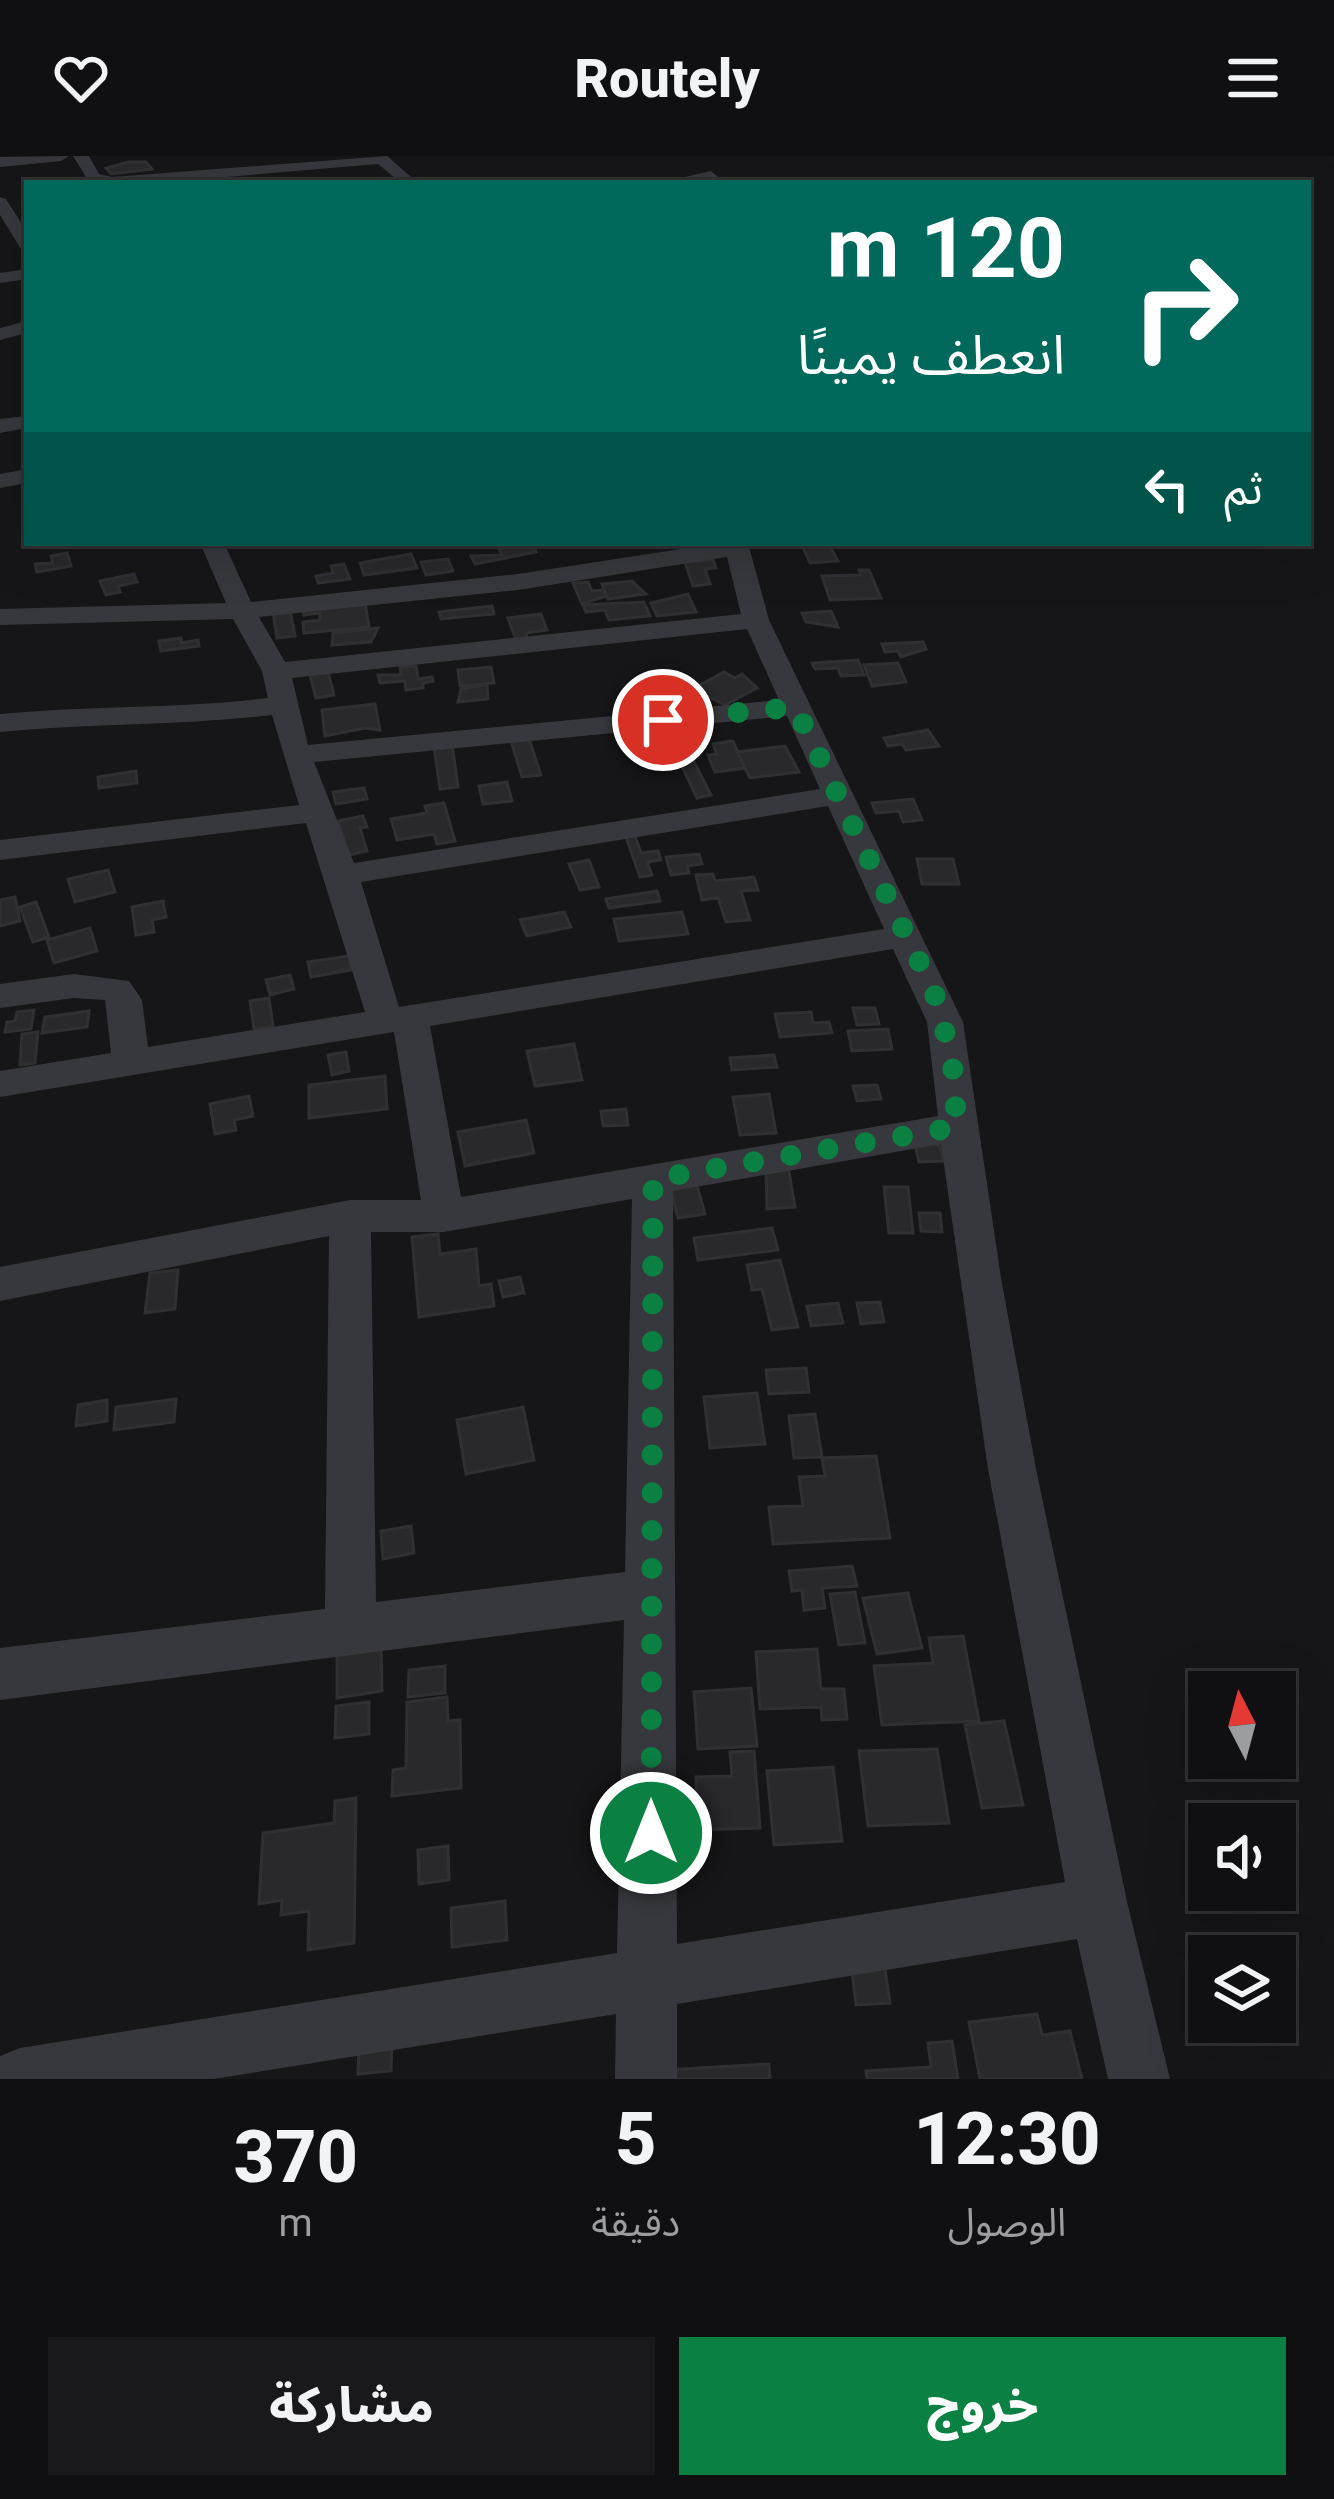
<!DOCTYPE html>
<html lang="ar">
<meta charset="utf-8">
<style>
body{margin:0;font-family:Roboto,"Noto Sans Arabic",sans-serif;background:#19191b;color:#f1f3f6;direction:rtl;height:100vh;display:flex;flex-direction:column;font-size:45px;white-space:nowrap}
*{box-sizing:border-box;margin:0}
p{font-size:39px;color:#9c9d9f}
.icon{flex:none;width:66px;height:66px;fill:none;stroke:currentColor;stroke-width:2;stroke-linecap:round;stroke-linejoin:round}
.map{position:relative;height:1923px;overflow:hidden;direction:ltr}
.drawer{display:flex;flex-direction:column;background:#101012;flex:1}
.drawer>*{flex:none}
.top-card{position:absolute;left:24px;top:24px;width:1287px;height:366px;border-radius:0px;box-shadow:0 12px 48px #0002,0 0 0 3px #303032;direction:rtl;background:#00695c;color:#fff;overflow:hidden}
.needle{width:78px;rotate:354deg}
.tools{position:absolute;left:1188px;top:1515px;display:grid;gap:24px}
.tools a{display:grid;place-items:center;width:108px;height:108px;border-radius:0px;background:#101012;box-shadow:0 12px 48px #0002,0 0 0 3px #303032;font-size:60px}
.pin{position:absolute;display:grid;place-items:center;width:102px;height:102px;color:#fff;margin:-51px;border:6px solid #fff;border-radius:50%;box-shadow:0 3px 12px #0007}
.me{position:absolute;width:132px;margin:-66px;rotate:0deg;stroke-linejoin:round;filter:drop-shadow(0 0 9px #0008)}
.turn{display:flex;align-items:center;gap:42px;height:252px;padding:0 48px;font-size:54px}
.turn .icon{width:156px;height:156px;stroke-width:2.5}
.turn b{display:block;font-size:84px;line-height:102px}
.then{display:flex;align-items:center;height:114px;padding:0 48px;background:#0003;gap:24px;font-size:45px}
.eta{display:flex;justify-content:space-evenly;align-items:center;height:204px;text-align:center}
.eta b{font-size:72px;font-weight:800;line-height:84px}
.primary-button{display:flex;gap:24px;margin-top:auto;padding:24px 48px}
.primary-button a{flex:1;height:138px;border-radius:0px;background:#0b8043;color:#fff;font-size:48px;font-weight:800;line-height:138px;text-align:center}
.primary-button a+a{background:#19191b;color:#f1f3f6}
header{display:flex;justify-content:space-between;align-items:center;height:156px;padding:0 48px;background:#101012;font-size:54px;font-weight:800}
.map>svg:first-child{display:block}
.building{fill:#29292c;stroke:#303034;stroke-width:3}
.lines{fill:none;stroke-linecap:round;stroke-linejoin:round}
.minor{fill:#37383d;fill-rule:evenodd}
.route{stroke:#0b8043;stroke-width:21;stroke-dasharray:0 37.8}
</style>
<header><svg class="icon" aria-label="menu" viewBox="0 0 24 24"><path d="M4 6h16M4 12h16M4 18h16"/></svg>Routely<svg class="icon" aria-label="heart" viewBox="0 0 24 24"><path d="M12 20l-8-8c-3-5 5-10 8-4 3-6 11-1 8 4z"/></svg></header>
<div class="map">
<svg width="1334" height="1923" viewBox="0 0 1334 1923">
<rect width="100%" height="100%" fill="#161618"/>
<path class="building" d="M129 6H146L152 13 111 18 106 12Z
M517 387H532L536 396 475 408 471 400 502 399 499 393 518 390Z
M801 387 831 392 838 405 810 407Z
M67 397 71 410 37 416 35 408 53 407 51 400Z
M411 398 417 412 364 419 360 407Z
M448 403 453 415 426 419 421 406Z
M713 404 716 412 705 413 710 428 693 430 685 406Z
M344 408 350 423 318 427 316 420 333 417 331 410Z
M859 414H869L881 442 830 444 822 420 861 419Z
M134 418 137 426 118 430 120 436 106 439 100 425Z
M632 425 646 438 608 443 602 428Z
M588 426 592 435 603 434 606 440 582 448 573 427Z
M688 438 696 456 657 460 651 447Z
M365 446 369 471 304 477 303 466 320 464V457L304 459 303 453Z
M644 446 650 460 609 464 605 454 586 456 583 449Z
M492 450 494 458 441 463 439 456Z
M290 454 295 480 277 482 273 456Z
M831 455 838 471 806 466 802 457Z
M541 458 547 474 526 477 527 482 516 484 508 462Z
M378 472 371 486 332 489 333 477Z
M181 482V487L198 484 199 490 161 495 159 485Z
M923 486 926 493 901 501 898 495 885 496 882 488Z
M858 504 864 519 841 520 838 512 815 513 812 507Z
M898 507 906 526 872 530 864 509Z
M416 510 418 523 432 521 433 525 423 527V532L406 534 405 525 380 527 378 519H401L400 511Z
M491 511 494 527 460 530 458 514Z
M328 516 334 539 316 542 310 519Z
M724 516 735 522 742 518 757 532 725 549 693 533Z
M487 529 488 543 458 546 461 533Z
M375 548 380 574 365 572 325 580 322 554Z
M928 574 939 590 906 594 902 588 888 590 884 582Z
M529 583 541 619 522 621 511 585Z
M733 585 745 612 715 616 708 599 717 598 713 588Z
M452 588 458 631 440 633 434 590Z
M785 590 799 616 750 622 737 596Z
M691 600 711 639 697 642 678 602Z
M136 615 137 627 99 632 98 621Z
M507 626 512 645 483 648 479 630Z
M364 632 367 643 336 648 333 636Z
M913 643 922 664 903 666 899 655 876 657 872 647Z
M444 647 455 685 437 688 434 678 397 684 391 663 427 657 425 650Z
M363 660 367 671 360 672 367 695 349 699 338 665Z
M635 680 641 697 658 695 661 704 647 706 652 719 640 721 626 681Z
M699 698 702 708 687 710 689 717 671 719 666 701Z
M917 703H953L959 728H922Z
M589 704 599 731 580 734 569 708Z
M108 714 115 736 75 746 68 723Z
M713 718 715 725 754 721 758 734 741 735 750 764 726 766 718 742 702 744 696 719Z
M657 735 660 745 609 752 606 743Z
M15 741 20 765 0 770V744Z
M163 745 166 761 152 764 154 776 136 779 132 751Z
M36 746 49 781 33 786 20 751Z
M564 756 571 771 527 780 520 764Z
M682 756 688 778 619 785 614 763Z
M90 772 97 795 54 807 47 784Z
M349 800 351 814 311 821 308 806Z
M290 819 294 833 270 839 266 824Z
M269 842 273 870 254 873 250 845Z
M853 852H875L879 868 857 869Z
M34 854 31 873 5 876 7 866 15 865 17 856Z
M89 855 87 871 42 877 45 861Z
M811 856 813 867 829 866 832 877 780 881 775 858Z
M888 873 892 893 852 895 848 875Z
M38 876 35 907 20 909 22 878Z
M574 888 582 924 535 930 527 895Z
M346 896 349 915 332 919 328 899Z
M774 899 777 911 732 914 730 902Z
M385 920 387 953 309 962V929Z
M877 929 881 943 857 945 853 930Z
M769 938 776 977 740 979 733 941Z
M249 940 253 960 234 964 236 974 215 978 210 948Z
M626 953 628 969 603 970 601 955Z
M526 964 534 997 465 1010 458 976Z
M939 988 943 1005 919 1006 915 989Z
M788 1010 795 1051 767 1053 766 1011Z
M696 1026 705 1058 678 1062 669 1029Z
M884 1031H908L913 1077H889Z
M919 1057H940L942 1076 921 1075Z
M772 1072 778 1094 698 1104 694 1082Z
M438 1078 440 1098 476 1093 479 1130 491 1128 494 1150 419 1161 412 1081Z
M780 1104 798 1171 772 1174 762 1133 752 1134 747 1109Z
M178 1114 175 1153 145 1157 150 1117Z
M520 1121 524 1137 503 1141 499 1125Z
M880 1146 884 1166 861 1168 857 1147Z
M838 1147 843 1167 811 1170 807 1150Z
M806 1212 809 1236 769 1238 766 1214Z
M757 1237 765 1288 710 1292 704 1241Z
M176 1243 174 1266 114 1274 116 1251Z
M107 1244V1265L76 1270 78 1249Z
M523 1251 534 1304 466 1318 457 1264Z
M815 1258 822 1301 794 1302 789 1260Z
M876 1300 890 1382 773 1388 769 1351 803 1350 799 1321 825 1320 822 1302Z
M411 1370 414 1397 383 1403 381 1375Z
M852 1410 857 1430 822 1432 825 1452 804 1454 802 1434 792 1435 789 1415Z
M855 1436 865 1487 839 1489 830 1438Z
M908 1437 922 1492 877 1498 863 1442Z
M963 1480 979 1565 882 1569 874 1510 933 1507 929 1482Z
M381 1485 382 1535 337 1542V1491Z
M817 1493 821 1533H844L847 1563 822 1564 821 1551 760 1553 756 1496Z
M445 1510V1537L408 1541 409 1514Z
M751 1532 757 1590 698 1593 694 1536Z
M447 1541 448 1565 460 1564 461 1632 392 1640 393 1614 406 1612 407 1546Z
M369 1546V1578L335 1582 336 1550Z
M1004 1565 1023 1649 982 1652 965 1569Z
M937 1593 949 1667 868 1670 859 1595Z
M754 1595 760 1672 698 1674 696 1621 732 1620 730 1596Z
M833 1611 842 1685 774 1689 767 1615Z
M356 1642 354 1787 308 1794 309 1755 281 1759 282 1744 259 1748 263 1677 334 1667 335 1645Z
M448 1690 449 1724 419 1728 418 1694Z
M505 1745 507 1784 452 1791 451 1752Z
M884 1806 890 1847 856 1849 851 1807Z
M1037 1858 1042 1879 1070 1875 1082 1923H980L969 1866Z
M952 1885 958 1923H867L866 1915 931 1911 928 1887Z
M392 1888 391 1915 358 1918 359 1891Z
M769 1908 770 1923H666V1914Z"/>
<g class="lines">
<path class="minor" d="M69 0 61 5 0 11V1Z
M73 0H89L99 18 112 21 387 0 418 27H401L378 8 155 27 88 24Z
M711 15 725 27H670L672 24Z
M0 41 6 43 27 76V94L21 93 0 59Z
M27 113V123L0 127V117Z
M27 165V177L0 184V172Z
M27 260V272L0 277V263Z
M27 313V327L0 332V318Z
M200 387H224L251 446 518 418 720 387H748L769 464 963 866 1001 1122 1036 1313 1128 1750 1170 1923H1108L1077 1783 677 1848V1923H615L616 1858 214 1923H0V1900L20 1892 617 1797 624 1464 0 1544V1492L325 1453 329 1080 0 1145V1111L350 1044H421L394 876 0 941V915L111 897 105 844 74 842 0 852V828L74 818 129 825 142 844 148 891 365 856 306 667 0 704V684L299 649 272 559C181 570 91 567 0 576V558C90 549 179 553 268 542L262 515 233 463 0 469V453L226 447ZM727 401 741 458 285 506 259 461 518 434ZM747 473 779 544 308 589 292 522ZM787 560 820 633 354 707 314 606ZM828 650 884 773 399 851 361 726ZM893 793 927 866 938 960 461 1041 430 870ZM941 988 988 1313 1065 1726 677 1788 673 1035ZM632 1043 625 1416 376 1446 371 1076H444Z"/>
</g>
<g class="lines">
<path class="route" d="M651 1677 653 1023 957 971 952 902 934 836 795 551 663 564"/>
</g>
</svg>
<div class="tools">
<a><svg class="needle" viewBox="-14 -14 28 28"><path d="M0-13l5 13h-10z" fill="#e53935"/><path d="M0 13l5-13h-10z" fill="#9c9d9f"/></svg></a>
<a><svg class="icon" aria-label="sound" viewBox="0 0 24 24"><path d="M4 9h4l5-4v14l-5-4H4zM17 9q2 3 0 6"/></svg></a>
<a><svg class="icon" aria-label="layers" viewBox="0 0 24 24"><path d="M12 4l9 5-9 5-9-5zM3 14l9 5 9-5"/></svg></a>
</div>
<div class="pin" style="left:663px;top:564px;background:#d93025"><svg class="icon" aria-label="arrive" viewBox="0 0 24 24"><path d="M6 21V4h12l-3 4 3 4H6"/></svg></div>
<svg class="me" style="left:651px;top:1677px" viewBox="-20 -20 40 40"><circle r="17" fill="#0b8043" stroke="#fff" stroke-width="3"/><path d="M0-11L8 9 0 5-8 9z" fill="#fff"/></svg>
<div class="top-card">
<div class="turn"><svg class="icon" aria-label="right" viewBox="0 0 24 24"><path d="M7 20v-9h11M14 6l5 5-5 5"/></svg><div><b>120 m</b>انعطف يمينًا</div></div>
<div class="then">ثم<svg class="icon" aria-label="left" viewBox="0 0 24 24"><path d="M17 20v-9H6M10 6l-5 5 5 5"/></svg></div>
</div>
</div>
<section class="drawer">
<div class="eta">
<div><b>12:30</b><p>الوصول</p></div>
<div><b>5</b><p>دقيقة</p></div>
<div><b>370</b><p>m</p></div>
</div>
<div class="primary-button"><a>خروج</a><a>مشاركة</a></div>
</section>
